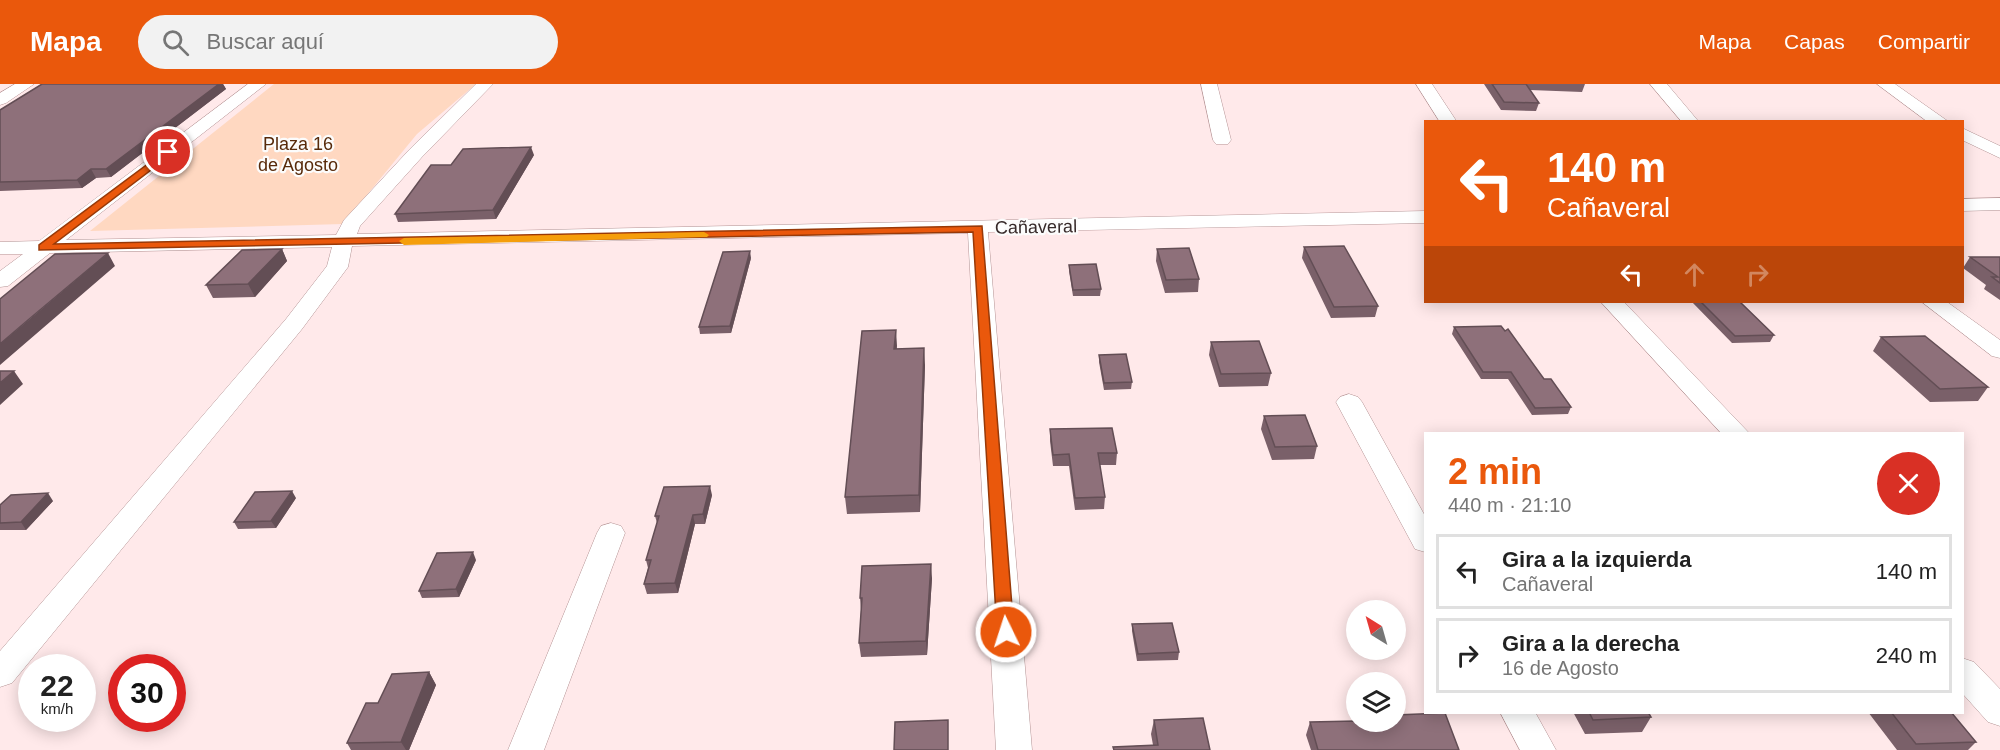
<!DOCTYPE html>
<html lang="es">
<meta charset="utf-8">
<style>
body{margin:0;font-family:Arial,sans-serif;background:#f2f2f2;color:#222;height:100vh;display:flex;flex-direction:column;font-size:22px;white-space:nowrap}
*{box-sizing:border-box;margin:0}
p{font-size:20px;color:#767676}
.icon{flex:none;width:33px;height:33px;fill:none;stroke:currentColor;stroke-width:2;stroke-linecap:round;stroke-linejoin:round}
.map{position:relative;flex:1;overflow:hidden}
.panel{position:absolute;left:1424px;top:348px;width:540px;height:282px;display:flex;flex-direction:column;background:#fff;border-radius:0px;box-shadow:0 3px 15px #0003}
.panel>*{flex:none}
.hud{position:absolute;left:1424px;top:36px;width:540px;height:183px;border-radius:0px;box-shadow:0 3px 15px #0003;background:#ea580c;color:#fff;overflow:hidden}
.needle{width:39px;rotate:323deg}
.controls{position:absolute;left:1346px;top:516px;display:grid;gap:12px}
.controls a{display:grid;place-items:center;width:60px;height:60px;border-radius:50%;background:#fff;box-shadow:0 3px 15px #0003;font-size:30px}
.speed{position:absolute;left:18px;top:570px;display:flex;gap:12px;font-size:30px;font-weight:700;text-align:center}
.speed>*{display:grid;place-content:center;width:78px;height:78px;border-radius:50%;background:#fff;box-shadow:0 3px 15px #0003;line-height:1}
.speed small{font-size:15px;font-weight:400}
.speed .limit{border:9px solid #d22;background:#fff;color:#111}
.pin{position:absolute;display:grid;place-items:center;width:51px;height:51px;color:#fff;margin:-26px;border:3px solid #fff;border-radius:50%;box-shadow:0 2px 6px #0007}
.me{position:absolute;width:66px;margin:-33px;rotate:356deg;stroke-linejoin:round;filter:drop-shadow(0 0 4px #0008)}
.turn{display:flex;align-items:center;gap:21px;height:126px;padding:0 24px;font-size:27px}
.turn .icon{width:78px;height:78px;stroke-width:2.5}
.turn b{display:block;font-size:42px;line-height:51px}
.lanes{display:flex;align-items:center;height:57px;padding:0 24px;background:#0003;justify-content:center;gap:30px;direction:ltr}
.lanes .off{opacity:.35}
.round{display:grid;place-items:center;flex:none;width:63px;height:63px;border-radius:32px;background:#f2f2f2}
.overview{display:flex;align-items:center;justify-content:space-between;height:102px;padding:0 24px}
h1{font-size:36px;font-weight:600;line-height:45px;color:#ea580c}
ul{padding:0;list-style:none}
li{display:flex;align-items:center;gap:18px;height:75px;margin:0 12px 9px;padding:0 12px;border:3px solid #e0e0e0;border-radius:0px}
li div{flex:1}
li b{display:block;font-size:22px}
li em{font-style:normal}
header{display:flex;align-items:center;gap:36px;box-sizing:border-box;height:84px;padding:0 30px;background:#ea580c;color:#fff}
header strong{font-size:28px}
nav{display:flex;gap:33px;margin-inline-start:auto;font-size:21px}
.search{width:420px;height:54px;background:#f2f2f2;display:flex;align-items:center;gap:15px;box-sizing:border-box;padding:0 21px;border-radius:33px;color:#767676;font-size:22px}
.map>svg:first-child{display:block}
.green{fill:#ffd8c1}
.lines{fill:none;stroke-linecap:round;stroke-linejoin:round}
.minor-casing{stroke:#b49394;stroke-width:1}
.minor{fill:#fff;fill-rule:evenodd}
.wall{fill:#7a6069}
.shaded-wall{fill:#634e55}
.building{fill:#8e707a;stroke:#634e55;stroke-width:1.5}
.route{fill:#ea580c;stroke:#983908;stroke-width:1.5}
.slow{fill:#f59e0b}
.labels{text-anchor:middle;dominant-baseline:central;stroke-width:4.5;stroke-linejoin:round;paint-order:stroke}
.far-park-label{font-size:18px;fill:#582a0a;stroke:#fcfcfc}
.far-street-label{font-size:18px;fill:#372a2a;stroke:#fcfcfc}
</style>
<header>
<strong>Mapa</strong>
<div class="search"><svg class="icon" aria-label="search" viewBox="0 0 24 24"><circle cx="10" cy="10" r="6"/><path d="M15 15l6 6"/></svg>Buscar aquí</div>
<nav><a>Mapa</a><a>Capas</a><a>Compartir</a></nav>
</header>
<div class="map">
<svg width="2000" height="666" viewBox="0 0 2000 666">
<rect width="100%" height="100%" fill="#ffe9ea"/>
<path class="green" d="M274 0H476L417 50 343 140 90 147Z"/>
<g class="lines">
<g class="minor-casing">
<path id="minor" d="M15 0H34L6 19 0 21V9Z
M248 0H266L66 156 336 151 344 136 410 65 476 0H493L422 73 360 142 357 150 1425 127V139L988 148 1032 666H996L968 149 352 162 348 183 302 245 12 599 0 603V567L286 235 327 182 332 163 50 169 8 202 0 203V187L23 170H0V158L39 157Z
M1201 0H1217L1231 56 1228 60H1216L1213 56Z
M1416 0H1432L1457 38H1440Z
M1650 0H1667L1699 38H1682Z
M1877 0H1895L1949 38H1928Z
M1962 44 2000 62V74L1962 56Z
M2000 114V126L1962 127V115Z
M1601 218H1624L1750 350H1722Z
M1922 218H1947L2000 256V274L1992 272Z
M1349 310 1358 313 1362 318 1425 432V468L1415 465 1336 318 1340 313Z
M611 439 621 442 625 449 544 666H508L597 449 601 442Z
M1962 574 1974 578 2000 605V642L1988 638 1962 609Z
M1500 628H1535L1556 666H1520Z"/>
</g>
<use href="#minor" class="minor"/>
</g>
<path class="wall" d="M42 0H223L226 5 111 93 96 94 82 104 0 107V26Z
M1484 0H1585L1582 8 1530 6 1539 19 1536 27 1501 26Z
M534 71 496 135 398 138 395 130 451 81Z
M1304 163 1378 222 1375 233 1331 234 1302 174Z
M282 165 287 177 255 213 213 214 206 201Z
M1157 165 1199 195 1198 208 1165 209 1156 177Z
M1970 173H2000V216L1984 205 1986 201 1963 184Z
M751 174 731 249 700 250 699 243Z
M1069 181 1101 205 1100 212H1073L1069 187Z
M1692 218H1740L1774 251 1770 258 1732 259Z
M1454 243 1544 295 1571 323 1568 330 1532 331 1508 295H1481L1452 250Z
M1881 253 1988 303 1978 317 1930 318 1873 267Z
M1211 258 1271 289 1268 302 1219 303 1209 271Z
M897 262V265L925 281 920 428 847 430 845 413Z
M1099 271 1132 298 1131 305 1104 306 1099 278Z
M1264 332 1317 362 1314 375 1272 376 1261 345Z
M1050 345 1117 369 1116 381H1100L1105 413 1104 425 1075 426 1069 382H1053L1050 357Z
M712 411 705 440H695L678 509 647 510 644 500 648 484 646 476 657 439 655 432Z
M296 414 276 444 238 445 234 438Z
M53 417 26 446H0V421Z
M476 476 459 513 422 514 419 507Z
M932 494 927 571 861 573 859 559 861 526 860 514Z
M1132 540 1179 568 1178 576 1137 577 1132 547Z
M429 588 436 601 409 666H351L347 659 378 619Z
M1573 628H1648L1651 633 1642 648 1585 650Z
M1868 628H1951L1976 658 1968 666H1897Z
M1154 636 1210 666H1113V663L1153 661 1151 650Z
M1310 638 1459 666H1311L1306 651Z"/>
<path class="shaded-wall" d="M219 0H223L226 5 111 93 106 85Z
M531 63 534 71 496 135 493 126Z
M91 85 96 94 82 104 77 96Z
M282 165 287 177 255 213 248 200Z
M750 167 751 174 731 249 730 242Z
M108 169 115 182 0 281V260Z
M896 246 897 262 895 282 894 265Z
M924 264 925 281 920 428 919 411Z
M14 287 23 300 0 321V299Z
M710 402 712 411 705 440 703 430Z
M292 407 296 414 276 444 271 437Z
M48 409 53 417 26 446 21 438Z
M693 431 695 440 678 509 675 499Z
M473 468 476 476 459 513 456 505Z
M931 480 932 494 927 571 926 557Z
M429 588 436 601 409 666H406L401 658Z"/>
<path class="building" d="M42 0H219L106 85H91L77 96 0 98V26Z
M1492 0H1526L1539 19 1504 18Z
M531 63 493 126 395 130 431 81H451L463 65Z
M1344 162 1378 222 1334 223 1304 163Z
M1189 164 1199 195 1166 196 1157 165Z
M282 165 248 200 206 201 242 166Z
M750 167 730 242 699 243 723 168Z
M108 169 28 236 0 260V215L55 170Z
M1970 173H2000V199L1992 193H1998Z
M1096 180 1101 205 1073 206 1069 181Z
M1701 218H1740L1774 251 1735 252Z
M1501 242 1505 247 1508 245 1544 295H1551L1571 323 1535 324 1511 288H1483L1454 243Z
M896 246 894 265 924 264 919 411 845 413 862 247Z
M1925 252 1988 303 1940 305 1881 253Z
M1259 257 1271 289 1221 290 1211 258Z
M1126 270 1132 298 1104 299 1099 271Z
M0 287H14L0 299Z
M1305 331 1317 362 1275 363 1264 332Z
M1112 344 1117 369H1098L1105 413 1075 414 1069 370 1053 371 1050 345Z
M710 402 703 430 693 431 675 499 644 500 651 476H646L659 432H655L664 403Z
M292 407 271 437 234 438 255 408Z
M48 409 21 438 0 439V421L11 411Z
M473 468 456 505 419 507 437 469Z
M931 480 926 557 859 559 862 514H860L862 482Z
M1172 539 1179 568 1138 570 1132 540Z
M429 588 401 658 347 659 366 619H378L392 590Z
M1589 628H1648L1651 633 1593 636Z
M1891 628H1951L1976 658 1916 660Z
M1445 629 1459 666H1318L1310 638 1356 637V638H1395V631Z
M1203 634 1210 666H1114L1113 663 1158 661 1154 636Z
M948 636V666H894L895 638Z"/>
<path class="route" d="M168 65 173 68 172 70 54 160 982 142 1014 548 1012 552 1006 554 1000 552 997 548 973 148 39 166V161Z"/>
<path class="slow" d="M704 148 709 151 707 153 404 161 399 157 404 154Z"/>
<g class="labels">
<g class="far-park-label">
<text x="298" y="60">Plaza 16<tspan x="298" dy="21">de Agosto</tspan></text>
</g>
<g class="far-street-label">
<text transform="translate(1036 143) rotate(-1)">Cañaveral</text>
</g>
</g>
</svg>
<div class="controls">
<a><svg class="needle" viewBox="-14 -14 28 28"><path d="M0-13l5 13h-10z" fill="#e53935"/><path d="M0 13l5-13h-10z" fill="#767676"/></svg></a>
<a><svg class="icon" aria-label="layers" viewBox="0 0 24 24"><path d="M12 4l9 5-9 5-9-5zM3 14l9 5 9-5"/></svg></a>
</div>
<div class="speed"><div>22<small>km/h</small></div><div class="limit">30</div></div>
<div class="pin" style="left:168px;top:68px;background:#d93025"><svg class="icon" aria-label="arrive" viewBox="0 0 24 24"><path d="M6 21V4h12l-3 4 3 4H6"/></svg></div>
<svg class="me" style="left:1006px;top:548px" viewBox="-20 -20 40 40"><circle r="17" fill="#ea580c" stroke="#fff" stroke-width="3"/><path d="M0-11L8 9 0 5-8 9z" fill="#fff"/></svg>
<div class="hud">
<div class="turn"><svg class="icon" aria-label="left" viewBox="0 0 24 24"><path d="M17 20v-9H6M10 6l-5 5 5 5"/></svg><div><b>140 m</b>Cañaveral</div></div>
<div class="lanes"><svg class="icon" aria-label="left" viewBox="0 0 24 24"><path d="M17 20v-9H6M10 6l-5 5 5 5"/></svg><svg class="icon off" aria-label="ahead" viewBox="0 0 24 24"><path d="M12 20V5M6 11l6-6 6 6"/></svg><svg class="icon off" aria-label="right" viewBox="0 0 24 24"><path d="M7 20v-9h11M14 6l5 5-5 5"/></svg></div>
</div>
<section class="panel">
<div class="overview"><div><h1>2 min</h1><p>440 m · 21:10</p></div><a class="round" style="background:#d93025;color:#fff"><svg class="icon" aria-label="close" viewBox="0 0 24 24"><path d="M6 6l12 12M18 6L6 18"/></svg></a></div>
<ul>
<li><svg class="icon" aria-label="left" viewBox="0 0 24 24"><path d="M17 20v-9H6M10 6l-5 5 5 5"/></svg><div><b>Gira a la izquierda</b><p>Cañaveral</p></div><em>140 m</em></li>
<li><svg class="icon" aria-label="right" viewBox="0 0 24 24"><path d="M7 20v-9h11M14 6l5 5-5 5"/></svg><div><b>Gira a la derecha</b><p>16 de Agosto</p></div><em>240 m</em></li>
</ul>
</section>
</div>
